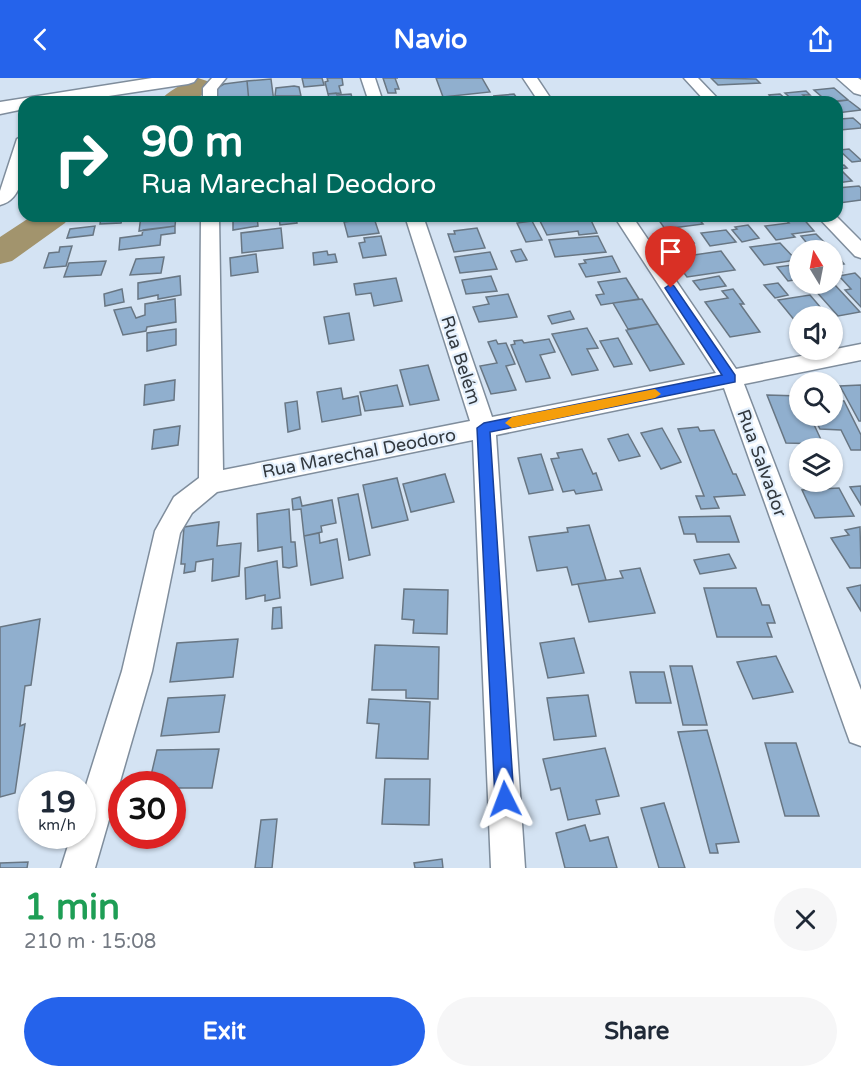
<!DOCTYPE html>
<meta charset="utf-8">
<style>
body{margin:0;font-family:"Varela Round",sans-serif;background:#f6f6f7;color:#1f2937;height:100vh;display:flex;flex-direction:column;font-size:22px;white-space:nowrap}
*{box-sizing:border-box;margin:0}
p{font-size:20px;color:#747a83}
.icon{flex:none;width:33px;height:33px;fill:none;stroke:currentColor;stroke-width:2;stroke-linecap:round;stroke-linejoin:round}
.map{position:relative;height:790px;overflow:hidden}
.sheet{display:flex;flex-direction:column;background:#fff;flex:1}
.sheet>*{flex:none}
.banner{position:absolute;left:18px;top:18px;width:825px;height:126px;border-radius:18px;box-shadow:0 2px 4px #0004;background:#00695c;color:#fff;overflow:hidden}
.needle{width:39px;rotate:350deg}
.controls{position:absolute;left:789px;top:162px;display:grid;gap:12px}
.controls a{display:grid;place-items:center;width:54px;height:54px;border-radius:50%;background:#fff;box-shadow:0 2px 4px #0004;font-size:30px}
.speed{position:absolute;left:18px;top:693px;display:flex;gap:12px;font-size:30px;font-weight:700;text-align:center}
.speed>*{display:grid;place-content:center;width:78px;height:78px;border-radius:50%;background:#fff;box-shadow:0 2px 4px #0004;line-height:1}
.speed small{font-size:15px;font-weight:400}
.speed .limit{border:9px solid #d22;background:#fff;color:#111}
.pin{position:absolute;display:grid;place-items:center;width:51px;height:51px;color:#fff;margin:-62px -26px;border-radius:50% 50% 50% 0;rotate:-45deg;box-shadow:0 0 6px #0007}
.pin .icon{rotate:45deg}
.me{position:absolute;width:66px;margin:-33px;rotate:357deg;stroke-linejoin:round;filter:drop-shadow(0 0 4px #0008)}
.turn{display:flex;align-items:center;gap:21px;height:126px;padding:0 24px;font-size:27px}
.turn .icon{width:78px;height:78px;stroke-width:2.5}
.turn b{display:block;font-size:42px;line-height:51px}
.round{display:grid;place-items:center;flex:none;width:63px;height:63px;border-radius:32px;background:#f6f6f7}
.headline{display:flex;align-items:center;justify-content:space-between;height:102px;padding:0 24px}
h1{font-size:36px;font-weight:800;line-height:45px;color:#1e9e55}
.primary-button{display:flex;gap:12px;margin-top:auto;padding:12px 24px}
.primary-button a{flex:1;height:69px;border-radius:36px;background:#2563eb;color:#fff;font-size:24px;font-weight:800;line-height:69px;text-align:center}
.primary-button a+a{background:#f6f6f7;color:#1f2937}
header{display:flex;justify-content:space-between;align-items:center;height:78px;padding:0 24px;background:#2563eb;color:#fff;font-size:27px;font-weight:800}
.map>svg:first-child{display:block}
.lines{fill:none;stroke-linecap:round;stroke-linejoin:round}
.river{fill:#a2946d;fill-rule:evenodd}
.building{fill:#90afce;stroke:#687683;stroke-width:1.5}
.street-casing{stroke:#7f8d9c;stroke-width:3}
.secondary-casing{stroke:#7f8d9c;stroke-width:3}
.street{fill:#fff;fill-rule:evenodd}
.secondary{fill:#fff;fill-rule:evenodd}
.route{fill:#2563eb;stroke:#184099;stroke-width:1.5}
.slow{fill:#f59e0b}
.labels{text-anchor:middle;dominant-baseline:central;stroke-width:4.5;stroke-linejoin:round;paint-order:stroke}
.street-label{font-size:18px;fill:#32383e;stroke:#e4f0fd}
</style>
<header><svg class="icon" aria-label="back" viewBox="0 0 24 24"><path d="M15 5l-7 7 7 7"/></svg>Navio<svg class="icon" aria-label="share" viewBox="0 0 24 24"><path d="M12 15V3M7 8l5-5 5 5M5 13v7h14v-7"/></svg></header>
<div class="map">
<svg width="861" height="790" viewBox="0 0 861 790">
<rect width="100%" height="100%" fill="#d4e3f3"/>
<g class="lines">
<path class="river" d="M198 0 207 3 211 8C198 26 179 24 159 24 167 13 185 4 198 0Z
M32 138H70L65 145 12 183 0 186V159Z"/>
</g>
<path class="building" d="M302 0H322L324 7 304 9Z
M327 0H342L343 7 339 8 341 15 328 16 325 4 328 3Z
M383 0H398H395L399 11H395L396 15H388Z
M436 0H482L490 14 443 19Z
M711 0 756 1 760 5 718 7Z
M271 1 274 24H249L247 3Z
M247 3 249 24H215V11L224 6Z
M294 8 299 9 301 18H275L276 10Z
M834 10 848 22 823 24 818 19H822L814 12Z
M806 13 810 17H803L811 24H795L785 15Z
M336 15 337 17 351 16 353 23 330 24 328 16Z
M514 16 519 23 497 24 494 18Z
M780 16 787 22 791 21 795 24H774L769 17Z
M755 19 760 24H736L733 21Z
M848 22 861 32 837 35V24H833Z
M837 39 840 41 853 40 861 47V50L840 52 837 50Z
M849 71 861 82V83L852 84 839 72Z
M844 87 847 90 840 91 852 103 837 105V88Z
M859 108 861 110V122L839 125 837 123V110Z
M123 138 121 145 100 146 101 139Z
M141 138H176L175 148 139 153Z
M257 138 258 148 233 152V140Z
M279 138H296L297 145 280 147Z
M563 138H589L597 155 579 157 578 153 547 157 539 141Z
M656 138H696L703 146 665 151Z
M801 138 814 153 792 156 795 159 776 162 765 148 789 145 783 139Z
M374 140 379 155 348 159 344 144Z
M532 143 542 162 526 164 517 145Z
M748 147 759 160 742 164 732 152 737 151 735 149Z
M95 148 93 157 67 160 70 151Z
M175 148V155L161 157 160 167 119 172 120 160 142 157 143 152Z
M281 150 283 170 242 175 241 155Z
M477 150 485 170 454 174 448 156H455L454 153Z
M726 152 736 164 710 168 701 155Z
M685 154 694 165 675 168 667 157Z
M816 156 826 166 810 169 801 158Z
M381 158 386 177 363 180 359 165 365 164 364 160Z
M598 158 606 174 555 179 549 162Z
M780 165 796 182 764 187 750 169Z
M72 168 66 188 44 190 49 175 59 174 60 169Z
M521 171 527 182 516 184 511 173Z
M327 173 328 177 335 176 337 184 314 187 313 175Z
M721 173 735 192 687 199 673 180Z
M490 174 497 191 460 195 455 179Z
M256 176 258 194 231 198 230 180Z
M612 178 620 194 586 199 579 186 586 185 584 182Z
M164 179 161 195 130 197 136 181Z
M839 180 844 186 836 187 842 194 832 195V181Z
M106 183 101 197 64 199 69 185Z
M800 186V201L788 203 777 189Z
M855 195 861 201V229L845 212 851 211 839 198Z
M180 198 181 217 158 221V217L138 221V205Z
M491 198 497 213 466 216 462 202Z
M719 198 726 208 700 212 693 203Z
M396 200 402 223 374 228 371 215 356 217 354 206Z
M626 200 639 221 601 227 596 217 604 216 598 204Z
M778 205 788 217 775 220 764 207Z
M835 207 860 234 838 238 814 211Z
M122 211 124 224 105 228 104 216Z
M733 211 744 226H740L760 254 730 259 705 224 728 220 722 213Z
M508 216 517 239 479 244 473 229 489 226 486 219Z
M810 217 827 237 800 238V249L778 222Z
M175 221 176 244 147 249 146 253 123 257 114 232 131 229 136 240 145 237V226Z
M642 221 658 246 628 251 613 225Z
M570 233 574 241 552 246 548 238Z
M349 235 354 262 329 266 324 239Z
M658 246 684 286 650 293 626 252Z
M587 250 598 270 587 271 598 292 572 297 552 256Z
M176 251V267L147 273V255Z
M618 260 632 286 614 289 600 263Z
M549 261 555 274 540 277 550 300 526 304 511 267 515 266 514 263 522 262 524 265Z
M496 262 498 266 506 265 515 286 506 288 516 312 491 316 480 288 497 285 488 264Z
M428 287 439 322 410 327 400 292Z
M175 302 174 322 144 327 145 307Z
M397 307 403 328 365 333 360 314Z
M861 307V343H859L840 308Z
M341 310 343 321 358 318 361 337 322 344 317 314Z
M767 317 800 318V338H810L823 366 786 365Z
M833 322 844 323 861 357V372H851L841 352 820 351 813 338H832Z
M297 323 300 351 288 354 285 325Z
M180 348 178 367 152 371 154 352Z
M698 349 700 353 714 352 733 396H736L745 417 714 419 719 430 701 431 696 418H704L678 351Z
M662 350 681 384 661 391 641 355Z
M628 356 640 378 619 383 608 361Z
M582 371 593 396 596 395 602 412 576 416 574 412 563 414 551 381 559 380 557 375Z
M541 376 553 412 529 416 518 380Z
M445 396 454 424 411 434 403 406Z
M397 400 408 442 372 450 363 407Z
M861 408V427L850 409Z
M839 410 854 438 815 440 802 412Z
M358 416 370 477 349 482 338 420Z
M300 419 302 428 332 422 336 445 321 448 322 454 304 458 301 431 293 432 292 421Z
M289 431 291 464H295L297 488 289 490 283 489 282 469 258 473 257 436Z
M730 438 739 464H697L695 456H684L679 439Z
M219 444 217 468 241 465 239 498 212 503 213 481 196 484 195 493 184 495 185 486H181L184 449Z
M589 447 606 502 572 507 567 489 537 493 529 459 568 454 567 450Z
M860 449 861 490H850L831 460 849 457 845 452Z
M319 455 320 465 337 461 343 500 311 507 304 458Z
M729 476 736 490 700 496 694 482Z
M277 483 280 520 265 523V517L246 521 245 490Z
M640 490 655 535 589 544 578 506 623 500 620 493Z
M861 507V533L847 510Z
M704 510H756L762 527H769L775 545H767L772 559H717Z
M404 511 448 512 447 556 413 555 414 542 402 541Z
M281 529 282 550 272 551 273 530Z
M40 541 31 607 25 608 20 648 25 646 15 715 0 719V549Z
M574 560 584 595 548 600 540 565Z
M238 561 233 599 170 604 177 565Z
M375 567 439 569 438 621 406 620V612H372Z
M776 578 793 614 753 621 737 584Z
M670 588H692L707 647H683Z
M630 594H664L671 625H636Z
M225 617 219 654 161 658 168 620Z
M588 617 596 658 554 662 547 620Z
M369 621 430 624 428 681 376 680 379 646 367 645Z
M707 652 739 764 716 766 718 775H710L678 654Z
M765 665H796L819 738H785Z
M605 670 619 718 596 722 600 736 568 742 560 710 551 712 543 681Z
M219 671 212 710H172V706H149L157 672Z
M385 701H430L429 747 382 746Z
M664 725 685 790H659L641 730Z
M277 741 272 790H255L261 742Z
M585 747 590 763 608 759 617 790H565L556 755Z
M442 781 443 790H415L414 785Z
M28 784 27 790H0V785Z"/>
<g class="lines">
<g class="street-casing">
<path id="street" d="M212 0H226L217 11V24H203V10Z
M361 0H375L383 24H369Z
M523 0H537L553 24H539Z
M684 0H698L721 24H706Z
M24 57C24 79 28 120 0 127V113L17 61Z
M201 138H219L223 392 470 343 405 138H423L492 339 716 295 614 138H632L736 291 861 266V282L744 306 861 612V668L850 664 846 653 724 310 496 357 525 790H491L473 362 217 414 192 435 180 455 152 593 95 790H61L71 758H82V720L122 593 155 453 174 419 199 400Z
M817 138H836L861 163V180L855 178Z"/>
</g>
<g class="secondary-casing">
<path id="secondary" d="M152 0H197L194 4 188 6 69 24H24V31L0 36V24Z
M837 0H858L861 2V17L854 15Z"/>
</g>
<use href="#street" class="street"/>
<use href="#secondary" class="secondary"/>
</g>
<path class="route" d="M671 206 674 208 735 297V304L490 354 514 721 511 727 505 730 498 727 495 721 477 350 484 345 722 297 665 210Z"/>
<path class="slow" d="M655 311 661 316 655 320 512 350 505 345 512 339Z"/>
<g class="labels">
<g class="street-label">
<text transform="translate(461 282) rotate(72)">Rua Belém</text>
<text transform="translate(359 375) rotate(-11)">Rua Marechal Deodoro</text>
<text transform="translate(762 385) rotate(70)">Rua Salvador</text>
</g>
</g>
</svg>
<div class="controls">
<a><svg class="needle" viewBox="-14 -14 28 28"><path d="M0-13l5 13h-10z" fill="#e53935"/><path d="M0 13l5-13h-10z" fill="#747a83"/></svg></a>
<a><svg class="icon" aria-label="sound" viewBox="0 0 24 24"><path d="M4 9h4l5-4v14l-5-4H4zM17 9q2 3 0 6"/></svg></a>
<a><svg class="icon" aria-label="search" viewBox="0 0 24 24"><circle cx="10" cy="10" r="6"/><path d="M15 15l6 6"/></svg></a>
<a><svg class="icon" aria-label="layers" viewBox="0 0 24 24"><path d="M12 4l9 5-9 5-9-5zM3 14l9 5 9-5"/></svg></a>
</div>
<div class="speed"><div>19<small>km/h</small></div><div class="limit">30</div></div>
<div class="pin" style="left:671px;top:210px;background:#d93025"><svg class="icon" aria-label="arrive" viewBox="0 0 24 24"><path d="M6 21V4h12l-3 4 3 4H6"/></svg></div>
<svg class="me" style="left:505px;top:721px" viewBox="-20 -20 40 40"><path d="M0-17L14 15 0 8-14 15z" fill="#2563eb" stroke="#fff" stroke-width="4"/></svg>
<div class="banner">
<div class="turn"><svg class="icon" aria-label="right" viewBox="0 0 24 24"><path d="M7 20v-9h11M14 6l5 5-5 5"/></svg><div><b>90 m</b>Rua Marechal Deodoro</div></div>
</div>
</div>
<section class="sheet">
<div class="headline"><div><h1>1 min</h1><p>210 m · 15:08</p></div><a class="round"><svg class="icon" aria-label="close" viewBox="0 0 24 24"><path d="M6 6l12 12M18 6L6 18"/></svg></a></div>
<div class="primary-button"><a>Exit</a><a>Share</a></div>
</section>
